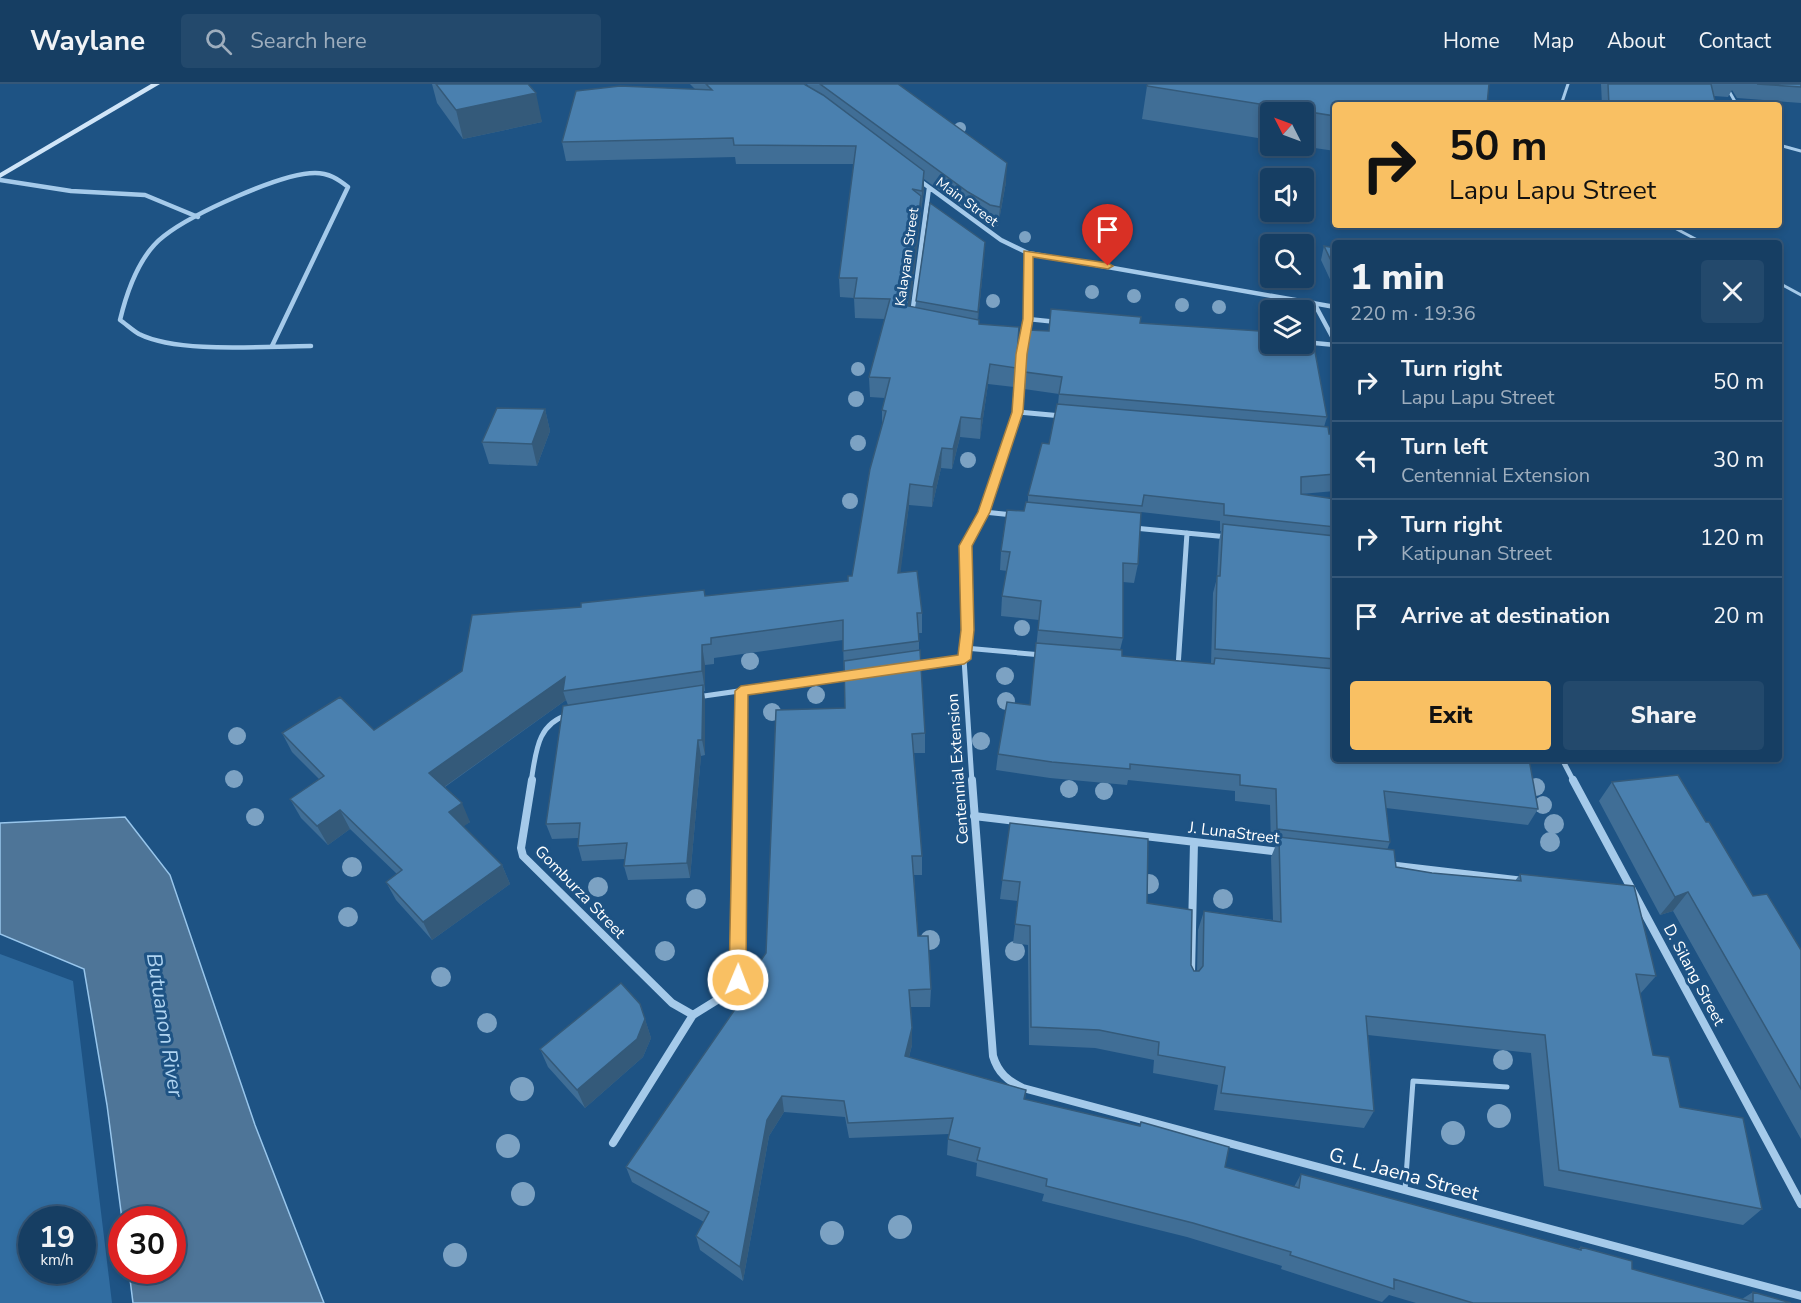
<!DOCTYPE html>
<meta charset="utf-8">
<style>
body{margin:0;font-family:"Nunito Sans",sans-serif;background:#23496c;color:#f1f3f6;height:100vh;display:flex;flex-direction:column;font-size:22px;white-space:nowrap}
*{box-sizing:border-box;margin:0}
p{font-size:20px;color:#9eaebe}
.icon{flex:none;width:33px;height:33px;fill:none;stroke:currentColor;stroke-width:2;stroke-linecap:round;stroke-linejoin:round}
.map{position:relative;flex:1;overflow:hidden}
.sheet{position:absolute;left:1332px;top:156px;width:450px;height:522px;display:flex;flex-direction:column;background:#163e63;border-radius:6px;box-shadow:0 3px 9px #0003,0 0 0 2px #355778}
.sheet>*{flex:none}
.top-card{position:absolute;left:1332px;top:18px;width:450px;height:126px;border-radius:6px;box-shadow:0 3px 9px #0003,0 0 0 2px #355778;background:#f9c063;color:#111;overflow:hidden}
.needle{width:39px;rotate:312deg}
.controls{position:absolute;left:1260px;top:18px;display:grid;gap:12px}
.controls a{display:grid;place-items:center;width:54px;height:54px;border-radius:6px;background:#163e63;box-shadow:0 3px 9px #0003,0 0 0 2px #355778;font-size:30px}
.speed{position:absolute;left:18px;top:1122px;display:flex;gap:12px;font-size:30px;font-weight:700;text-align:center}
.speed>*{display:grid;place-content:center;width:78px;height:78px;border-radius:50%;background:#163e63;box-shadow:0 3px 9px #0003,0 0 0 2px #355778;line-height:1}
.speed small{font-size:15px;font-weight:400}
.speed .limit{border:9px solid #d22;background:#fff;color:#111}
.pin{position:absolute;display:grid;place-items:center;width:51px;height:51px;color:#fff;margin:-62px -26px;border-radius:50% 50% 50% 0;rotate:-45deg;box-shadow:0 0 6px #0007}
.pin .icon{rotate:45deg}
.me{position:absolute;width:66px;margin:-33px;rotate:1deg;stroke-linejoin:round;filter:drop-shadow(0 0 4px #0008)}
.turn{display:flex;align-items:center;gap:21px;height:126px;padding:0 18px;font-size:27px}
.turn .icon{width:78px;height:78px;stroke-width:2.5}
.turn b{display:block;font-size:42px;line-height:51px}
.round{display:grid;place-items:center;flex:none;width:63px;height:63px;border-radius:6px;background:#23496c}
.headline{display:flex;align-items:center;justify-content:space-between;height:102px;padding:0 18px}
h1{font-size:36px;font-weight:800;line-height:45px}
.action{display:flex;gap:12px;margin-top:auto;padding:12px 18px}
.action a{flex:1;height:69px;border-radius:6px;background:#f9c063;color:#111;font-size:24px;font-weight:800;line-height:69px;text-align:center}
.action a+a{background:#23496c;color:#f1f3f6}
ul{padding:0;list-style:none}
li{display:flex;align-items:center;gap:18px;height:78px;padding:0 18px;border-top:2px solid #355778}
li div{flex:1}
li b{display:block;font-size:22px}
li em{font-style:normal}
header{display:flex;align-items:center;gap:36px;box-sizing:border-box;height:84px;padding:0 30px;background:#163e63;border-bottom:2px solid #355778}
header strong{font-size:28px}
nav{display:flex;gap:33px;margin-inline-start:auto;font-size:21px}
.search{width:420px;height:54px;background:#23496c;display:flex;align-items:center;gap:15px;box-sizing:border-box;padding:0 21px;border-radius:6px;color:#9eaebe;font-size:22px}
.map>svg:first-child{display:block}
.green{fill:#316da1;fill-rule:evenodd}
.water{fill:#4e7598;stroke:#98c6ec;stroke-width:1.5}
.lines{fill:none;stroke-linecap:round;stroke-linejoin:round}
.lane-far1{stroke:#a5caea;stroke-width:3}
.lane{stroke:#a5caea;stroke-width:5}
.street-far2{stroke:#a5caea;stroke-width:4.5}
.street-far1{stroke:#a5caea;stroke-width:5}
.street{stroke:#a5caea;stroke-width:8}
.secondary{fill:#d0e5f8;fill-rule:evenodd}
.tree{fill:#7ca2c3}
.wall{fill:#406e96;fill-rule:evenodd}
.shaded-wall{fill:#345a7a}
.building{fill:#4a80af;stroke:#345a7a;stroke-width:1.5}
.route{fill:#f9c063;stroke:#a27d40;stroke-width:1.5}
.labels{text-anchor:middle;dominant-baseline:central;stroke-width:6;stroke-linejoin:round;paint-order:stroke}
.far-street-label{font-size:14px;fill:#fff;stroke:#1e5384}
.street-label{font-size:16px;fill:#fff;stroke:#1e5384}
.near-street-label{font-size:20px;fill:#fff;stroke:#1e5384}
.near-water-label{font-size:21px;font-style:italic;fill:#b0d4f1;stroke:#1e5384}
</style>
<header>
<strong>Waylane</strong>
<div class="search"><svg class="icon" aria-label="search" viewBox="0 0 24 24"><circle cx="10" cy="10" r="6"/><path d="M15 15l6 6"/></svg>Search here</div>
<nav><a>Home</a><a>Map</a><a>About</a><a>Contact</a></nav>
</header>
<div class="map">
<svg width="1801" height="1219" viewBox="0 0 1801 1219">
<rect width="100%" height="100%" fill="#1e5384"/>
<path class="green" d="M0 870 73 897 112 1219H0ZM32 1136H82V1186H32Z"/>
<path class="water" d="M125 733 170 791 255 1041 324 1219H133L129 1187 172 1186V1136L122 1135 107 1021 84 885 0 850V739Z"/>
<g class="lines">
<path class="lane-far1" d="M1725 0 1737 21
M1561 21 1568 0
M1779 61 1801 67
M1669 141 1703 159
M1779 199 1801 211"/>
<path class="lane" d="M1405 1106 1413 997 1507 1003"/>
<path class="street-far2" d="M0 96 71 107 145 111 198 133
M919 96 1001 156 1028 169 1335 223
M1314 219 1335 258
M912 231 929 104
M1028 235 1057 238
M1304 258 1335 261
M272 262 348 103C338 95 329 89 315 89 281 89 192 130 164 152 139 171 127 207 120 236 126 240 132 246 139 250 179 270 265 262 311 262
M1019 301 1021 270 1028 235V169"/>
<path class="street-far1" d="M1018 328 1062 332
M984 428 1013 431
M1134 444 1228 453
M965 564 1042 571
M914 582 964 575
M1178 583 1187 449
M697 613 850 591
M1562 675 1574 698
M531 698C536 670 536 640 568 631
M740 698 741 607
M972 698 964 575 967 546 966 462 984 428 1018 328 1019 300"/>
<path class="street" d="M532 696 521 764 523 772 672 919 693 931
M972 696 993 972C998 989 1008 997 1023 1004L1801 1212
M1573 696 1801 1120
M974 732 1280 768
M1388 781 1524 797
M1191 889 1194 758
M613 1059 693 931 730 908 738 896 740 696"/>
<path class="secondary" d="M151 0H160L0 94V89Z"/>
</g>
<g class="tree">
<circle cx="960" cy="44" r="6"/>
<circle cx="1025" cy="153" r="6"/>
<circle cx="1092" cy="208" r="7"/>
<circle cx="1134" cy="212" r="7"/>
<circle cx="993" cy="217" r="7"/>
<circle cx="1182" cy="221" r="7"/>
<circle cx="1219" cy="223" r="7"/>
<circle cx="858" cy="285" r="7"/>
<circle cx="856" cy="315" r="8"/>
<circle cx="858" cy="359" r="8"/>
<circle cx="968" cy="376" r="8"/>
<circle cx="850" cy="417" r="8"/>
<circle cx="1022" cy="544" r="8"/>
<circle cx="750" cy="577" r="9"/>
<circle cx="1005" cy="592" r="9"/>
<circle cx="816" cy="611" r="9"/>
<circle cx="1006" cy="617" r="9"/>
<circle cx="772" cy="628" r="9"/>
<circle cx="237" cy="652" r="9"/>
<circle cx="981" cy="657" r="9"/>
<circle cx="234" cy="695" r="9"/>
<circle cx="1536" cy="703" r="9"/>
<circle cx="1069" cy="705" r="9"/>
<circle cx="1104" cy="707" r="9"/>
<circle cx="1543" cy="721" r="9"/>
<circle cx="255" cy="733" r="9"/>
<circle cx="1554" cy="740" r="10"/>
<circle cx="1550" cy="758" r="10"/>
<circle cx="352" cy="783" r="10"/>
<circle cx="1149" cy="800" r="10"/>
<circle cx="598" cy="803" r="10"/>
<circle cx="696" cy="815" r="10"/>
<circle cx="1223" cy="815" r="10"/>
<circle cx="348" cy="833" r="10"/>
<circle cx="930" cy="856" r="10"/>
<circle cx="665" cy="867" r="10"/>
<circle cx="1015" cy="867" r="10"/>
<circle cx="441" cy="893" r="10"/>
<circle cx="487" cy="939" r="10"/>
<circle cx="1503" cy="976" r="10"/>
<circle cx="522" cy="1005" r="12"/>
<circle cx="1499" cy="1032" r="12"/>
<circle cx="1453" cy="1049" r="12"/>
<circle cx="508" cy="1062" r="12"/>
<circle cx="523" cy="1110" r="12"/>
<circle cx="900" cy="1143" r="12"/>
<circle cx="832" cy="1149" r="12"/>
<circle cx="455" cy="1171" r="12"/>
</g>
<path class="wall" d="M432 0H528L542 38 463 55 437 19Z
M690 0H804L809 3 807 0H898L1006 98 998 142 989 140 968 127 924 95V106L921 126 910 223 916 224V217L984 176 978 236 979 240 1019 243 1014 303 988 300 980 355 960 353 952 385 941 384 932 423 909 421 900 488 922 529V549H919V566L925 649V669H914L922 772V791H914L918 852 931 905 930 923H911L912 961 909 973 1026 1006 1025 1015 1225 1083 1294 1103 1301 1090 1578 1165 1581 1163 1632 1185 1742 1215 1753 1208 1791 1219H1416L1389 1211 1382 1218 1281 1185 1282 1182 1187 1153 1042 1117 1044 1110 976 1092 977 1079 947 1071 948 1055 949 1050 849 1054 845 1033 784 1028 769 1052 743 1197 700 1166 696 1152 704 1138 632 1098 626 1083 734 927 732 918 766 869 845 624 843 556 714 574V580L705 581V607H704L705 617V671L701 672 690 794 628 796 624 782 625 775 582 777 578 762V754L552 755 546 740 568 621 566 616 445 703 470 738 463 742 502 781 510 800 432 856 396 816 386 798 397 790 350 745 328 761 301 734 290 715 319 695 292 668 282 649 374 646 581 523 705 512 848 497 852 492 882 340V326L885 314 870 313 869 293 885 235 855 234 854 214 840 213 839 194 854 80H736L735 73 566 77 562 58 695 5Z
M1601 0H1801V19L1737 14 1732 6 1728 13 1714 12 1716 21H1602Z
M1147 2 1335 21V67L1301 62H1304V28H1270V56L1142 35Z
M1324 162 1335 164V206L1321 176Z
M1259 243 1327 333 1324 343 1329 350H1335V407L1301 410 1335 415V675L1538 725 1528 741 1386 724 1390 758 1387 766 1396 783 1432 789 1515 797 1520 790 1656 892 1640 910 1653 971 1680 1023 1762 1125 1743 1141 1544 1102 1531 969 1368 951 1374 1027 1364 1044 1214 1026 1218 1001 1153 989 1154 976 1095 964 1029 961 1028 861 1013 859 1018 817 1000 815 1010 739 1147 819 1194 887H1197L1198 846 1204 827 1273 836 1271 773 1276 761H1271L1270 721 1235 717V707L1128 696 1127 701 1050 694 996 686 998 670 1030 621 1039 536 1001 532 1002 512 1007 487 1000 486 1001 467 1024 427 1028 418V411L1049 360 1058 320 1059 310 1024 305 1028 246 1049 247H1258ZM1141 428 1220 437V447H1221L1219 457 1217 494 1213 509 1211 580 1122 572 1120 566 1123 554V498L1134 499 1138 480Z
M545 325 550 347 537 382 489 380 482 358Z
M1612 698 1753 812 1801 866V1055L1673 827 1660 831 1599 717Z
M640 920 651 954 643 973 585 1024 548 983 540 965Z"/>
<path class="shaded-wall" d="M536 9 542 38 463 55 456 26Z
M1007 79 1006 98 998 142 1000 123Z
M924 87V106L921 127 922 107Z
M921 112V131L908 242V222Z
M985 158 984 176 977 246 978 228Z
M990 280 988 300 980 355 981 335Z
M545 325 550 347 537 382 532 360Z
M961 333 960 353 952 385 953 365Z
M942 364 941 384 932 423 933 403Z
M910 400 909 421 898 509V489Z
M702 561 705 581V607L702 587Z
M565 593 563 607 566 616 437 708 429 689Z
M703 601 705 617V671L702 656Z
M698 656 701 672 690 794 687 779Z
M462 719 470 738 457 747 449 728Z
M340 726 350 745 328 761 317 742Z
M502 781 510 800 432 856 423 838Z
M1688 808 1673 827 1660 831 1675 813Z
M645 935 651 954 643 973 585 1024 577 1006Z
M912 944V961L905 989V972Z
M782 1012 784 1028 769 1052 743 1197 740 1183 767 1036Z"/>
<path class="building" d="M436 0H528L536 9 456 26Z
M706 0H804L823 11 924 87 922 107 912 105 921 112 908 222 979 236V240L1019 243 1016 284 990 280 981 335 961 333 953 365 942 364 933 403 910 400 898 489 917 487 922 529H917L919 557 843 567V536L711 554V560L702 561V587L563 607 565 593 429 689 462 719 449 728 502 781 423 838 386 798 402 786 340 726 317 742 290 715 324 692 282 649 340 613 374 646 462 587 472 531 581 523V519L704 506 705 512 848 497V492H852L870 385 886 327 882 326 890 294 869 293 890 215 854 214 857 194H839L856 62 734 61 733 54 562 58 576 7 620 2 712 6Z
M820 0H898L1007 79 1000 123 990 121 968 108Z
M1148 0H1489L1487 21H1335V32L1147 2Z
M1608 0H1711L1716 21H1609Z
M1757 0H1801V3Z
M930 119 985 158 978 228 916 217Z
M1324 162 1335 164V185Z
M1051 225 1141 233 1140 239 1259 247V243L1270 244V260H1304V245L1311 246 1327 333 1059 310 1062 293 1025 288 1028 246 1049 247Z
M1057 320 1328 343 1329 350H1335V390L1301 393V410L1335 415V443L1224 431V420L1144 411 1142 422 1028 411 1042 359 1049 360Z
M497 324 545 325 532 360 482 358Z
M1026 418 1141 429 1138 480 1123 479V554L1038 546 1041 517 1002 512 1010 468 1001 467 1007 426 1024 427Z
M1223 440 1335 452V575L1215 565 1217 492H1220Z
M1036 559 1122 566V572L1214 580 1215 574 1335 585V675H1529L1538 725 1384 707 1390 758 1277 745 1276 705 1240 701V691L1130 680V685L1052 678 998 670 1007 618 1030 621Z
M920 566 925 649 912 650 922 772H912L918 852H928L931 905 909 906 912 944 905 972 1026 1006 1024 1015 1140 1042 1141 1038 1229 1063 1225 1083 1299 1104 1301 1090 1581 1166V1163L1632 1177V1185L1753 1218V1208L1791 1219H1473L1394 1195V1205L1290 1171 1291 1168 1193 1139 1046 1102 1047 1095 977 1076 980 1064 948 1055 953 1034 848 1039 844 1017 782 1012 767 1036 740 1183 696 1152 709 1128 626 1083 738 921 732 918 766 869 776 626 845 624 844 577Z
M703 601 702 656H698L687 779 624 782 627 759 578 762 580 739 546 740 563 622Z
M1678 691 1706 738H1709L1753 812 1767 810 1801 866V1005L1688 808 1675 813 1612 698Z
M1010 739 1148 755 1147 819 1192 826 1191 881 1194 887H1199L1203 882 1204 827 1281 838 1279 753 1394 766 1396 783 1432 789 1521 797 1520 790 1634 802 1656 892 1636 890 1653 971 1669 973 1680 1023 1743 1034 1762 1125 1559 1086 1545 951 1366 932 1374 1027 1221 1009 1225 983 1158 971 1159 958 1099 946 1031 943 1030 842 1015 840 1020 798 1002 796Z
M621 899 640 920 645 935 637 955 577 1006 540 965Z"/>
<path class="route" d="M1024 167 1108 179 1113 182 1108 185 1033 173V235L1027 270 1023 328 990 428 972 462 974 546 971 575 964 580 748 611 746 896 743 901 738 903 732 901 729 896 735 607 741 602 958 571 961 546 959 462 978 428 1012 328 1016 270 1023 235Z"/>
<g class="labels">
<g class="far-street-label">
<text transform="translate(967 118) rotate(36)">Main Street</text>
<text transform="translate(907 173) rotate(-82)">Kalayaan Street</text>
</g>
<g class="street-label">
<text transform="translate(958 685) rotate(-94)">Centennial Extension</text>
<text transform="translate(1234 749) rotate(7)">J. LunaStreet</text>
<text transform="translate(580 808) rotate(46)">Gomburza Street</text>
<text transform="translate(1694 891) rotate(62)">D. Silang Street</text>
</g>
<g class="near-street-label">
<text transform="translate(1404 1090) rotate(15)">G. L. Jaena Street</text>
</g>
<g class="near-water-label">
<text transform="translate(165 941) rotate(81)">Butuanon River</text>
</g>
</g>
</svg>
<div class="controls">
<a><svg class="needle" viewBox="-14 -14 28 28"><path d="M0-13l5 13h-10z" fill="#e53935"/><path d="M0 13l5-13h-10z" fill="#9eaebe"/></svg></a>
<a><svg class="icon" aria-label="sound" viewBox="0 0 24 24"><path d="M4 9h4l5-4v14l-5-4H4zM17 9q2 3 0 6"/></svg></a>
<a><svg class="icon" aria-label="search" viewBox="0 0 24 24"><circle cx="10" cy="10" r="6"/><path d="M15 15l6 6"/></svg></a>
<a><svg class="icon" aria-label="layers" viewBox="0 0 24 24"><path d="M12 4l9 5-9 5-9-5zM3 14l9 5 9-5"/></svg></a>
</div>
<div class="speed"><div>19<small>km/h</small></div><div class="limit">30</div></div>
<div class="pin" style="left:1108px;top:182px;background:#d93025"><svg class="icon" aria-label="arrive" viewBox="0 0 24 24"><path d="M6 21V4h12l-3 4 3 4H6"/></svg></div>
<svg class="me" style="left:738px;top:896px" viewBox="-20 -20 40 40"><circle r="17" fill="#f9c063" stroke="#fff" stroke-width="3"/><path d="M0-11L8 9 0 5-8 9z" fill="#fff"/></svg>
<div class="top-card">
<div class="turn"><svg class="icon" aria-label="right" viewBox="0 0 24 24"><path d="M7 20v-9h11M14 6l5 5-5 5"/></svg><div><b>50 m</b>Lapu Lapu Street</div></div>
</div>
<section class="sheet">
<div class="headline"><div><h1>1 min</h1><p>220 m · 19:36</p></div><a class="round"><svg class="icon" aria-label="close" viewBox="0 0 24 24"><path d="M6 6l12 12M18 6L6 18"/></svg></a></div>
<ul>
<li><svg class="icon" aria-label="right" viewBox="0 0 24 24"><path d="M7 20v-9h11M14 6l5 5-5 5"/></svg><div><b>Turn right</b><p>Lapu Lapu Street</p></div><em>50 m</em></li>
<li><svg class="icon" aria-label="left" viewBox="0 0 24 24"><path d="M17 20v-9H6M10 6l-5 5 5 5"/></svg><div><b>Turn left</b><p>Centennial Extension</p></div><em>30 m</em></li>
<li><svg class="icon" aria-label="right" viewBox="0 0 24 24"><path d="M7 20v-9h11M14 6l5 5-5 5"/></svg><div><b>Turn right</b><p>Katipunan Street</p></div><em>120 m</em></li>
<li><svg class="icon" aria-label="arrive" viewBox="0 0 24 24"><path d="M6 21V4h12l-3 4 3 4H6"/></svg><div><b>Arrive at destination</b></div><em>20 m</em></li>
</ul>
<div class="action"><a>Exit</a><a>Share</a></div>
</section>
</div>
